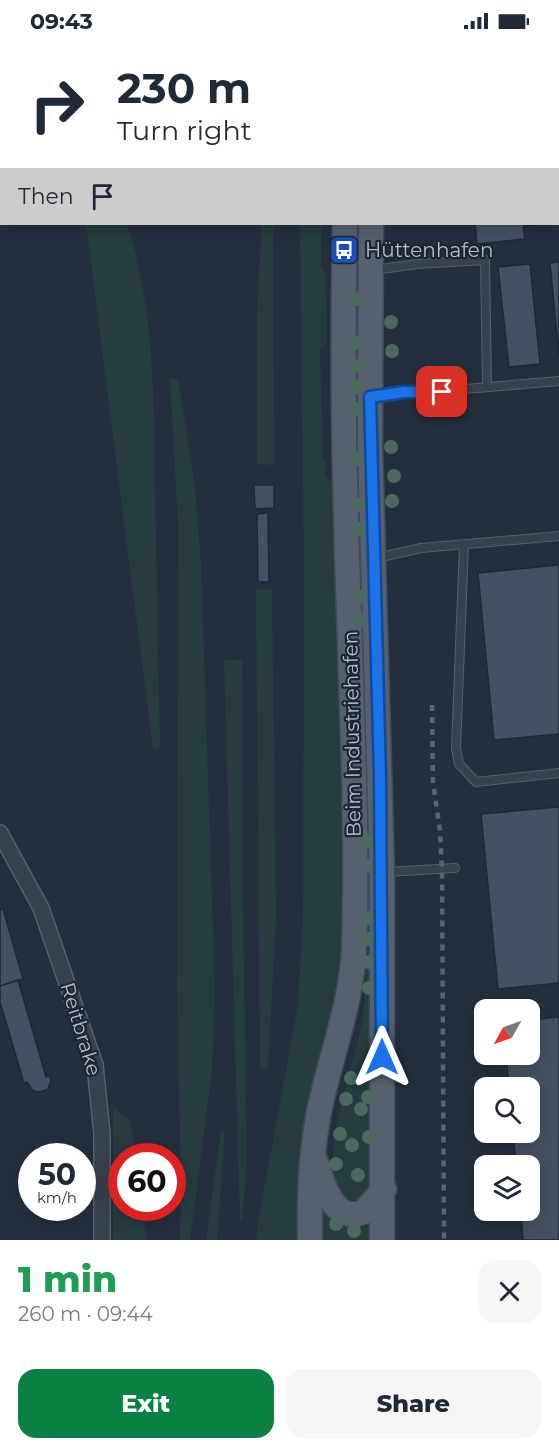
<!DOCTYPE html>
<meta charset="utf-8">
<style>
body{margin:0;font-family:Montserrat,sans-serif;background:#f6f6f7;color:#1f2937;height:100vh;display:flex;flex-direction:column;font-size:22px;white-space:nowrap}
*{box-sizing:border-box;margin:0}
p{font-size:20px;color:#747a83}
.icon{flex:none;width:33px;height:33px;fill:none;stroke:currentColor;stroke-width:2;stroke-linecap:round;stroke-linejoin:round}
.map{position:relative;height:1198px;overflow:hidden}
.panel{display:flex;flex-direction:column;background:#fff;flex:1}
.panel>*{flex:none}
.hud{position:absolute;left:0px;top:0px;width:560px;height:183px;box-shadow:0 3px 15px #0003;background:#fff;color:#1f2937;overflow:hidden}
.needle{width:39px;rotate:230deg}
.fabs{position:absolute;left:474px;top:957px;display:grid;gap:12px}
.fabs a{display:grid;place-items:center;width:66px;height:66px;border-radius:12px;background:#fff;box-shadow:0 3px 15px #0003;font-size:30px}
.speed{position:absolute;left:18px;top:1101px;display:flex;gap:12px;font-size:30px;font-weight:700;text-align:center}
.speed>*{display:grid;place-content:center;width:78px;height:78px;border-radius:50%;background:#fff;box-shadow:0 3px 15px #0003;line-height:1}
.speed small{font-size:15px;font-weight:400}
.speed .limit{border:9px solid #d22;background:#fff;color:#111}
.pin{position:absolute;display:grid;place-items:center;width:51px;height:51px;color:#fff;margin:-26px;border-radius:12px;box-shadow:0 3px 9px #0006}
.me{position:absolute;width:66px;margin:-33px;rotate:0deg;stroke-linejoin:round;filter:drop-shadow(0 0 4px #0008)}
.turn{display:flex;align-items:center;gap:21px;height:126px;padding:0 18px;font-size:27px}
.turn .icon{width:78px;height:78px;stroke-width:2.5}
.turn b{display:block;font-size:42px;line-height:51px}
.then{display:flex;align-items:center;height:57px;padding:0 18px;background:#0003;gap:12px;font-size:22px}
.round{display:grid;place-items:center;flex:none;width:63px;height:63px;border-radius:18px;background:#f6f6f7}
.head{display:flex;align-items:center;justify-content:space-between;height:102px;padding:0 18px}
h1{font-size:36px;font-weight:800;line-height:45px;color:#1e9e55}
.primary-button{display:flex;gap:12px;margin-top:auto;padding:12px 18px}
.primary-button a{flex:1;height:69px;border-radius:18px;background:#0b8043;color:#fff;font-size:24px;font-weight:800;line-height:69px;text-align:center}
.primary-button a+a{background:#f6f6f7;color:#1f2937}
.status{display:flex;justify-content:space-between;align-items:center;height:42px;padding:0 30px;background:#fff;direction:ltr}
.status svg{height:16px;fill:currentColor}
.map>svg:first-child{display:block}
.green{fill:#263c3f}
.building{fill:#455162;stroke:#1f2835;stroke-width:1.5}
.lines{fill:none;stroke-linecap:round;stroke-linejoin:round}
.lane-casing{stroke:#565f6c;stroke-width:10}
.street-casing{stroke:#565f6c;stroke-width:18}
.primary-casing{stroke:#414a57;stroke-width:27}
.lane{stroke:#38414e;stroke-width:8}
.street{stroke:#38414e;stroke-width:15}
.primary{stroke:#56606e;stroke-width:24}
.rail{stroke:#5a6575;stroke-width:4.5;stroke-dasharray:6 6;stroke-linecap:butt}
.tree{fill:#4b6a5d}
.route-casing{stroke:#114b97;stroke-width:15}
.route{stroke:#1a73e8;stroke-width:10}
.labels{text-anchor:middle;dominant-baseline:central;stroke-width:4.5;stroke-linejoin:round;paint-order:stroke}
.poi-label{font-size:20px;fill:#b4bcc9;stroke:#1d2633;text-anchor:start}
.street-label{font-size:20px;fill:#b4bcc9;stroke:#1d2633}
</style>
<div class="status"><b>09:43</b><svg viewBox="0 0 49 12"><path d="M0 12V9h3v3zM5 12V6h3v6zM10 12V3h3v9zM15 12V0h3v12zM26 1h20v11H26zM47 4h2v5h-2z"/></svg></div>
<div class="map">
<svg width="559" height="1198" viewBox="0 0 559 1198">
<rect width="100%" height="100%" fill="#242f3e"/>
<path class="green" d="M86 182H127C155 268 154 359 155 449 157 534 158 620 160 705L153 708Z
M262 182H273L274 423 257 422V267Z
M300 182H321V226L326 231 327 302 320 307 323 416 326 422 324 432 329 438H334L340 598 344 851 342 922 299 1198H256L258 1180 298 963 303 874 304 530Z
M355 182H360C365 501 373 821 371 1141 368 1147 367 1152 362 1156 357 1160 350 1159 345 1155 312 1132 357 1014 362 979 366 950 366 921 366 892L354 440Z
M170 337H178L194 437 201 520 215 951 212 1028 190 1198H180L181 1145 177 947 178 483Z
M256 547H272L276 876 268 1028 260 1027Z
M224 618H242L243 869 247 1118 242 1178H240Z
M113 1065 130 1078 136 1114H122V1166H144L146 1198H113Z
M221 1088 225 1089 217 1198H206Z
M320 1164H323C336 1181 349 1188 371 1183L372 1198H322Z"/>
<path class="building" d="M472 0H559V11L558 2Z
M475 182H550L523 184 525 197 477 202Z
M559 220V314L550 221Z
M530 222 540 322 509 325 498 225Z
M254 443H274V466L255 467Z
M268 471 269 540H258L257 472Z
M559 523V692L494 698 478 531Z
M559 765V941L498 947 481 772Z
M3 867 23 937 0 944V868Z
M18 938 46 1035 49 1034 51 1038 48 1047 43 1049 37 1050 32 1048 27 1040 24 1041 0 960V944Z
M559 975V1198H523L521 1168H530V1124H516L513 1090H530V1046H509L506 1012H530V978Z"/>
<g class="lines">
<g class="lane-casing">
<path id="lane" d="M558 90 559 89
M374 228 417 222 485 218 487 345
M374 354 404 350 442 349 559 339
M464 503 456 706 459 722 476 740 559 731
M377 516 421 506 559 494
M386 830 455 826"/>
</g>
<g class="street-casing">
<path id="street" d="M0 791 41 866 95 1023 102 1092V1198"/>
</g>
<g class="primary-casing">
<path id="primary" d="M347 2V0
M375 2V0
M371 182 370 405 382 830V1198
M316 1120C323 1142 333 1182 364 1170L384 1147
M310 1198C309 1155 311 1112 319 1070 330 1015 352 962 354 905 358 794 352 682 349 571 344 442 342 311 345 182"/>
</g>
<use href="#lane" class="lane"/>
<use href="#street" class="street"/>
<use href="#primary" class="primary"/>
<path class="rail" d="M432 663 433 740 440 789 442 828 444 1198"/>
</g>
<g class="tree">
<circle cx="356" cy="257" r="7"/>
<circle cx="391" cy="280" r="7"/>
<circle cx="356" cy="301" r="7"/>
<circle cx="392" cy="309" r="7"/>
<circle cx="356" cy="324" r="7"/>
<circle cx="356" cy="345" r="7"/>
<circle cx="356" cy="367" r="7"/>
<circle cx="391" cy="405" r="7"/>
<circle cx="357" cy="417" r="7"/>
<circle cx="394" cy="434" r="7"/>
<circle cx="392" cy="459" r="7"/>
<circle cx="358" cy="463" r="7"/>
<circle cx="359" cy="487" r="7"/>
<circle cx="361" cy="555" r="7"/>
<circle cx="362" cy="578" r="7"/>
<circle cx="368" cy="799" r="7"/>
<circle cx="369" cy="824" r="7"/>
<circle cx="369" cy="876" r="7"/>
<circle cx="369" cy="897" r="7"/>
<circle cx="369" cy="920" r="7"/>
<circle cx="369" cy="946" r="7"/>
<circle cx="369" cy="1026" r="7"/>
<circle cx="351" cy="1036" r="7"/>
<circle cx="368" cy="1055" r="7"/>
<circle cx="346" cy="1057" r="7"/>
<circle cx="361" cy="1067" r="7"/>
<circle cx="340" cy="1092" r="7"/>
<circle cx="369" cy="1095" r="7"/>
<circle cx="352" cy="1103" r="7"/>
<circle cx="336" cy="1122" r="7"/>
<circle cx="358" cy="1133" r="7"/>
<circle cx="336" cy="1182" r="7"/>
<circle cx="354" cy="1189" r="7"/>
</g>
<g class="lines">
<g class="route-casing">
<path id="route" d="M382 1015 380 735 370 355 404 350H442"/>
</g>
<use href="#route" class="route"/>
</g>
<defs>
<g id="bus-square" transform="scale(1.5)"><rect x="-9" y="-9" width="18" height="18" rx="4" fill="#1a4fb4" stroke="#1d2633"/><path d="M-5-6H5V4H4V6H2V4H-2V6H-4V4H-5ZM-3.5-4V0h7V-4ZM-3.5 1.2v1.5H-2V1.2ZM2 1.2v1.5H3.5V1.2Z" fill="#fff"/></g>
</defs>
<g fill-rule="evenodd">
<use href="#bus-square" x="344" y="208"/>
</g>
<g class="labels">
<g class="poi-label">
<text x="365" y="208">Hüttenhafen</text>
</g>
<g class="street-label">
<text transform="translate(352 692) rotate(-91)">Beim Industriehafen</text>
<text transform="translate(81 987) rotate(73)">Reitbrake</text>
</g>
</g>
</svg>
<div class="fabs">
<a><svg class="needle" viewBox="-14 -14 28 28"><path d="M0-13l5 13h-10z" fill="#e53935"/><path d="M0 13l5-13h-10z" fill="#747a83"/></svg></a>
<a><svg class="icon" aria-label="search" viewBox="0 0 24 24"><circle cx="10" cy="10" r="6"/><path d="M15 15l6 6"/></svg></a>
<a><svg class="icon" aria-label="layers" viewBox="0 0 24 24"><path d="M12 4l9 5-9 5-9-5zM3 14l9 5 9-5"/></svg></a>
</div>
<div class="speed"><div>50<small>km/h</small></div><div class="limit">60</div></div>
<div class="pin" style="left:442px;top:350px;background:#d93025"><svg class="icon" aria-label="arrive" viewBox="0 0 24 24"><path d="M6 21V4h12l-3 4 3 4H6"/></svg></div>
<svg class="me" style="left:382px;top:1015px" viewBox="-20 -20 40 40"><path d="M0-17L14 15 0 8-14 15z" fill="#1a73e8" stroke="#fff" stroke-width="4"/></svg>
<div class="hud">
<div class="turn"><svg class="icon" aria-label="right" viewBox="0 0 24 24"><path d="M7 20v-9h11M14 6l5 5-5 5"/></svg><div><b>230 m</b>Turn right</div></div>
<div class="then">Then<svg class="icon" aria-label="arrive" viewBox="0 0 24 24"><path d="M6 21V4h12l-3 4 3 4H6"/></svg></div>
</div>
</div>
<section class="panel">
<div class="head"><div><h1>1 min</h1><p>260 m · 09:44</p></div><a class="round"><svg class="icon" aria-label="close" viewBox="0 0 24 24"><path d="M6 6l12 12M18 6L6 18"/></svg></a></div>
<div class="primary-button"><a>Exit</a><a>Share</a></div>
</section>
